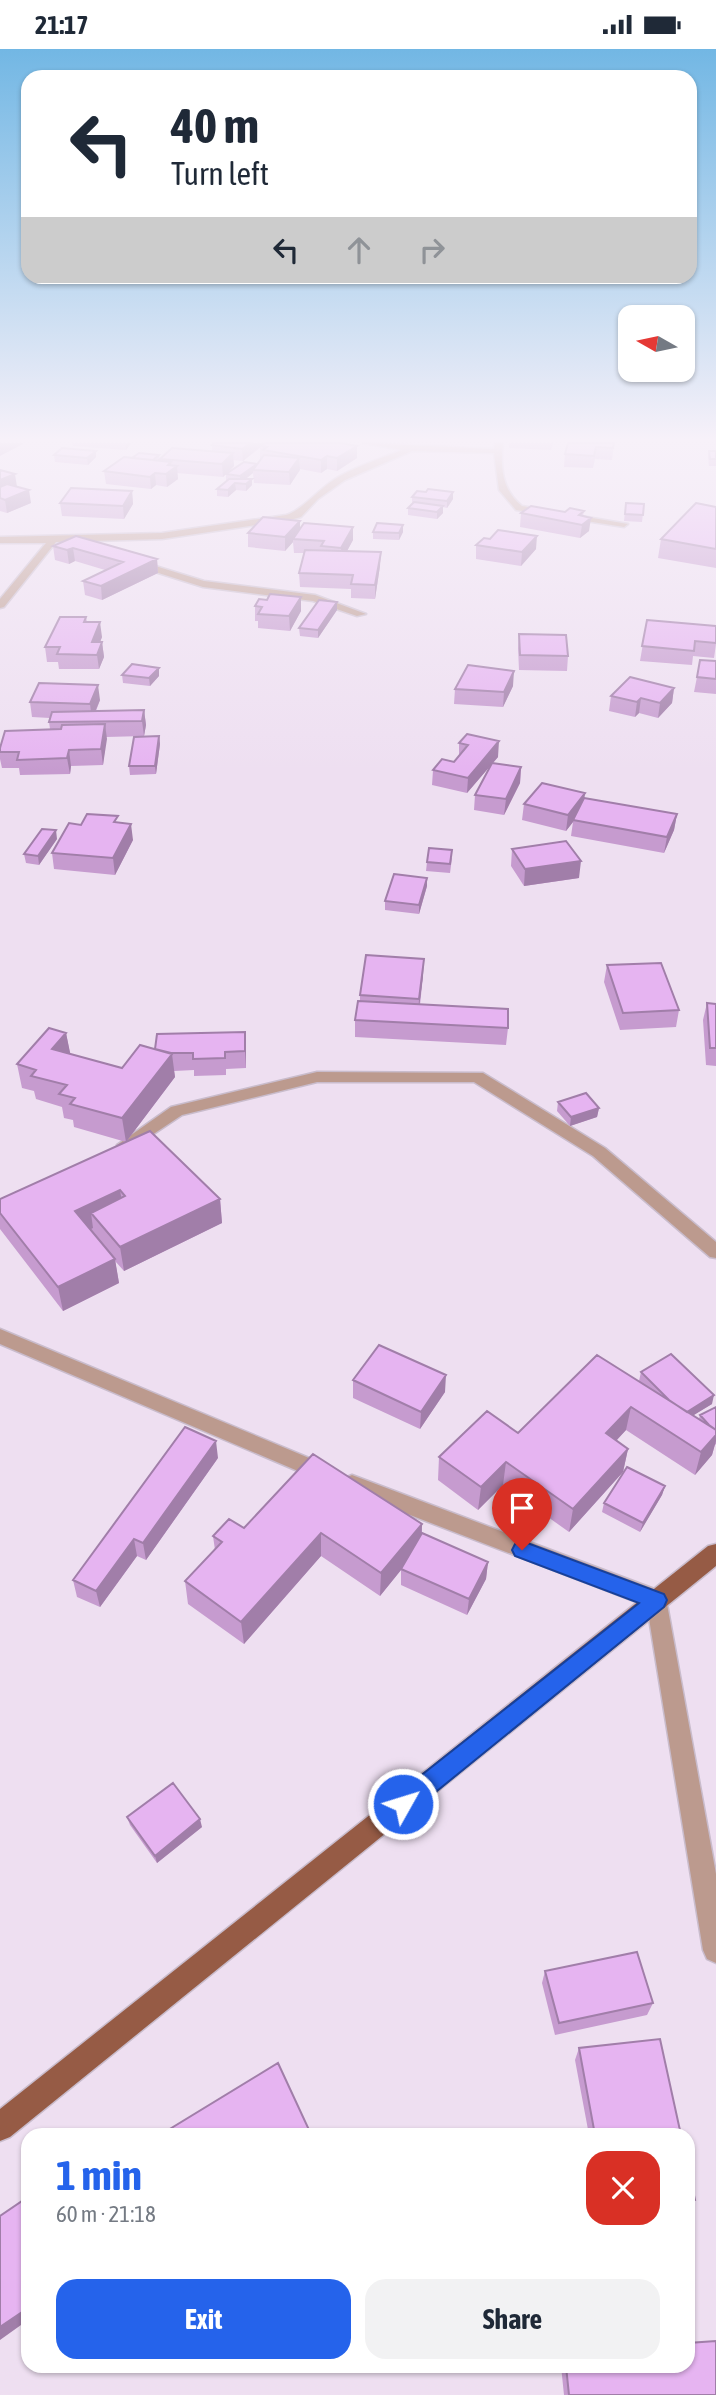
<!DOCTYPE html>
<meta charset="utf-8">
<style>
body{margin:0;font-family:"Asap Condensed",sans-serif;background:#f2f2f3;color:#1f2937;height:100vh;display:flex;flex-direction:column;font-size:26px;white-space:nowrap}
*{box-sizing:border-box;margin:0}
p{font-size:23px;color:#747a83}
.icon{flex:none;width:38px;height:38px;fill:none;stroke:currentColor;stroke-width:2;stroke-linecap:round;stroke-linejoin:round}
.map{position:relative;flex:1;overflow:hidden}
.sheet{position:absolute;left:21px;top:2079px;width:674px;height:245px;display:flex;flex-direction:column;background:#fff;border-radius:21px;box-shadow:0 2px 5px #0004}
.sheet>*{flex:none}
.top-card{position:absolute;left:21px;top:21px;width:676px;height:214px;border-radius:21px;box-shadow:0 2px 5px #0004;background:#fff;color:#1f2937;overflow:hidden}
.needle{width:46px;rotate:279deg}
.controls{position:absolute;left:618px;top:256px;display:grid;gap:14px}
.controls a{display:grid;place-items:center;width:77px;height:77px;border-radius:14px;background:#fff;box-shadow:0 2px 5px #0004;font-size:35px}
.pin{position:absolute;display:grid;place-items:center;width:60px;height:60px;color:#fff;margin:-72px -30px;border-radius:50% 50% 50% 0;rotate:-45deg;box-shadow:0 0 7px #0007}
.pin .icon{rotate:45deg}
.me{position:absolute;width:77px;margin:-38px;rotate:51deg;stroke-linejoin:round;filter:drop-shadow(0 0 5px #0008)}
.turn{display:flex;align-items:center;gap:24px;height:147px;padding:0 35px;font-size:32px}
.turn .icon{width:91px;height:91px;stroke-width:2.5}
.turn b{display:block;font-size:49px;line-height:60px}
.lanes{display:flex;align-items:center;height:66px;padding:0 35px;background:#0003;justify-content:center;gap:35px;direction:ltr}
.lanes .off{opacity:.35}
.round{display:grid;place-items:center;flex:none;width:74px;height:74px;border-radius:21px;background:#f2f2f3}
.headline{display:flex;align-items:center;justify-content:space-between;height:119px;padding:0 35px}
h1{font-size:42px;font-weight:700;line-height:52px;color:#2563eb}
.button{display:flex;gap:14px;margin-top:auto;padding:14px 35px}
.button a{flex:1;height:80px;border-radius:21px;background:#2563eb;color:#fff;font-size:28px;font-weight:700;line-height:80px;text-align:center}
.button a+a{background:#f2f2f3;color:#1f2937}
.status{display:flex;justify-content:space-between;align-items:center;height:49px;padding:0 35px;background:#fff;direction:ltr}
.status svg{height:19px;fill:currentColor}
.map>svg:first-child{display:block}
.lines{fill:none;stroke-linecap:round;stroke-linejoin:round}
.street-casing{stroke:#c9bccc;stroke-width:3}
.primary-casing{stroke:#c9bccc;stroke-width:3}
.street{fill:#bc9a8e;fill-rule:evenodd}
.primary{fill:#965b45;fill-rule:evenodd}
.wall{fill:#c69bcf;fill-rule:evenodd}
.shaded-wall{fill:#a17ea9}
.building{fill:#e6b4f1;stroke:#a17ea9;stroke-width:2}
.route{fill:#2563eb;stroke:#184099;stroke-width:2}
</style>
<div class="status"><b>21:17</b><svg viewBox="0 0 49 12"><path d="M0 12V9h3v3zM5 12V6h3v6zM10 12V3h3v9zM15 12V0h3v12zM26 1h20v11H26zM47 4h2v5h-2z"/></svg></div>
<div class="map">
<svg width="716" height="2346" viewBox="0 0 716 2346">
<rect width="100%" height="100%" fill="#eedff1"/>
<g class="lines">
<g class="street-casing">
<path id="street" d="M363 394 494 400 495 394H503C500 418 502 441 522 457L628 475 624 478 516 461 499 441 494 404 412 402 345 431 318 450 301 468 290 471 162 490 56 493 4 558 0 559V550L46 494H0V488L162 484 286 466C302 462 322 436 340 427 360 416 382 409 402 401Z
M136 511 204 532 315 546 366 565 357 567 313 552 203 538 133 516 131 514Z
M317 1023 483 1024 605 1099 716 1193V1209L710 1208 593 1107 474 1033H317L182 1066 131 1100H119L117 1096 171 1058Z
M0 1280 333 1419 336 1425 333 1431 326 1434 319 1431 0 1295Z
M352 1426 665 1544 716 1825V1914L707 1910 703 1901 647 1557 345 1441 342 1435 345 1429Z"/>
</g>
<g class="primary-casing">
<path id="primary" d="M716 1495V1517L10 2088 0 2092V2060L708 1497Z"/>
</g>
<use href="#street" class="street"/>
<use href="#primary" class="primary"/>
</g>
<path class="wall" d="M72 394H131L126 401 73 397Z
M341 394 357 409 337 422 327 420 321 424 300 420 290 436 254 434 253 424 246 430 252 436 246 442 236 441 228 448 217 447V440L226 432V425L223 428 177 424 178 430 167 438 156 436 151 440 106 435 104 422 132 409 159 406 160 412V410L212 403V396ZM260 399V410H261L257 415 226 425 234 417 233 411 243 412Z
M509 394H553L551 401 509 399Z
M568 394H614L612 411 595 410 593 419 564 418 565 405Z
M96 402V408L88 416 55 413 54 406Z
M709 402H716V417H709L708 408Z
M0 421 17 438 31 454 7 464 0 462Z
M132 442 133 455 124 470 62 467 60 454Z
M412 448 453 450 447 459 443 458V464L437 470 408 466V459L412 454Z
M626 454 644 455 642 473 624 472Z
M716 458V519L658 509 661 490Z
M584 462 583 467 589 482 580 489 520 478 521 464Z
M300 480 353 491 347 502 380 517 375 550 351 549V540L300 538 299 524 304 504H294L293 493 285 502 248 498V484Z
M373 483H403L399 491 373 490Z
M76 487 157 510 158 524 102 551 85 546 83 532 105 521 75 512 69 515 55 511 53 497Z
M476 496 536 500 521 517 476 510Z
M301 548V562L290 582 258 579V572H255V557L267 551Z
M337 553V561L318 589 300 587 299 579Z
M86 568 87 573 102 588 100 593H102L104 608 99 620H59L58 613H47L45 598Z
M647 571 716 577V595L714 609 693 607 692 616 640 612Z
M519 585 568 607 567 622 519 621 518 599Z
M716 612V645L694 643 697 628Z
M159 619V627L150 637 123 634 122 626Z
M513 637 503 658 454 655 455 640Z
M674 639 672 654 658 669 639 664 635 668 609 662 611 647Z
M100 651 96 662 144 661 146 676 144 687 106 688 103 716 71 717 70 725 20 726 19 719H2L0 710V699L50 680 49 673 50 669 32 668 30 653Z
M467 685 498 708 493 714 521 718 520 734 504 766 474 761 475 746 490 717 467 744 432 736 433 721 454 713 459 707V694Z
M159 687 160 695 156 725 130 726 129 717Z
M585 744 584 749 677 765 674 781 664 804 571 787 573 773 566 782 522 771 524 755Z
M118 774 133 791 115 826 54 820 52 804 81 776Z
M57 790 39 816 26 814 24 805Z
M512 800 579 829 524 837 511 817Z
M452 809 450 824 426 822 427 813Z
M427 837 419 865 385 861V852Z
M607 916 679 961 676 978 620 981 604 933Z
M423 927 420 956 508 979 506 996 355 988V971L360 952V946Z
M707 954 716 955V1017L706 1016 703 971Z
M66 984 70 1005 122 1019 155 1000H246V1019L226 1020V1026L194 1027V1021L174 1022 175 1028 126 1093 74 1078 73 1071 64 1069 62 1058 36 1050 34 1042 22 1039 17 1015Z
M558 1053 599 1059 597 1068 570 1077 557 1062Z
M150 1082 220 1150 222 1174 124 1222 115 1212 119 1234 63 1262 0 1180V1150Z
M641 1323 712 1355 693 1366 699 1370 700 1366 716 1358V1396L715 1395 712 1406 695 1426 626 1381 616 1392 628 1400 623 1423 569 1483 503 1436 478 1461 438 1431 439 1408 518 1384 639 1332Z
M353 1331 445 1343 420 1380 353 1349Z
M218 1409 146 1511 137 1507 100 1558 77 1548 73 1531Z
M665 1437 662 1446 640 1483 602 1463 604 1454Z
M422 1475V1485L488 1513 486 1530 467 1566 401 1536V1521L380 1547 321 1507 244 1595 188 1555 185 1532 215 1501 213 1487 244 1479Z
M127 1768 202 1778 157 1814 130 1776Z
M545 1922 653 1954 647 1966 555 1986 542 1934Z
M579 1999 681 2086H589L575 2011Z
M688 2119 695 2151 688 2160Z
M561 2317H688L716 2346H564Z"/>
<path class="shaded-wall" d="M0 394H23V395L0 407Z
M131 394 126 401V395Z
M250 394H265L243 412 242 400Z
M357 397V409L337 422V409Z
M96 402V408L88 416 87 409Z
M233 404 234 417 223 428 222 415Z
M327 407V420L321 424V411Z
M299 409 300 421 290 436 289 423Z
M171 413 172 421 177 417 178 430 167 438 166 425 168 416Z
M257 415 253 421V424L240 434V427Z
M155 424 156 436 151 440 150 428Z
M15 425 17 438 0 444V431Z
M252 430V436L246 442V435Z
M235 434 236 441 228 448V441Z
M29 441 31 454 7 464 5 451Z
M132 442 133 455 124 470 123 457Z
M453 443V450L447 459V452Z
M443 457V464L437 470V463Z
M591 469 589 482 580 489 582 476Z
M300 472V486L293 490V493L285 502V488Z
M403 476V483L399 491V484Z
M353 478V491L341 513V499Z
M537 487 536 500 521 517 522 503Z
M73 499 75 512 69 515 67 501Z
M381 503 380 517 375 550V536Z
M157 510 158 524 102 551 101 537Z
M301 548V562L290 582 289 567Z
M337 553V561L318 589V581Z
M100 573 102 588 95 606 92 593Z
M102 593 104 608 99 620 97 606Z
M159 619V627L150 637 149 629Z
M514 622 513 637 503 658 504 643Z
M98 636 100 651 92 670 90 655Z
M674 639 672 654 658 669 660 654Z
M641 649 639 664 635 668 637 653Z
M144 661 146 676 144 687 142 672Z
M105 675 107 690 103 716 101 700Z
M159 687 160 695 156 725 155 717Z
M499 692 498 708 467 744 468 729Z
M69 701 71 717 70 725 67 709Z
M521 718 520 734 504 766 506 750Z
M585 744 583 760 566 782 568 766Z
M677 765 674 781 664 804 667 788Z
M131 775 133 791 115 826 113 809Z
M56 781 57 790 39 816 38 807Z
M581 812 579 829 524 837 525 820Z
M427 829V837L419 865V856Z
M424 910 423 927 418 967 419 950Z
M245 983 246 1000V1019L245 1002Z
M66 984 71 1008 52 1000Z
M172 1005 175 1028 126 1093 122 1069Z
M599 1059 597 1068 570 1077 571 1068Z
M120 1141 124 1165 91 1164 93 1179 79 1186 75 1162Z
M220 1150 222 1174 124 1222 120 1198Z
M115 1210 119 1234 63 1262 58 1238Z
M446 1326 445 1343 420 1380 421 1363Z
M714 1346 712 1355 681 1374 683 1365Z
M631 1358 626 1381 601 1408 606 1384Z
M716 1386V1392L712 1406 695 1426 701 1403Z
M216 1392 218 1409 146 1511 143 1494Z
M628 1400 623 1423 569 1483 573 1460Z
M506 1413 503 1436 478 1461 481 1438Z
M665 1437 662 1446 640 1483 643 1474Z
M422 1475 421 1498 401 1520V1521L380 1547 381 1524Z
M321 1484V1507L244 1595 241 1573Z
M134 1490 137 1507 100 1558 96 1542Z
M488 1513 486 1530 467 1566 469 1550Z
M200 1770 202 1778 157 1814 155 1807Z
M28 2259V2271L0 2291V2278Z"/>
<path class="building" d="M214 394H250L242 400 212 396Z
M265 394H341L357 397 337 409 327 407 321 411 263 401 267 398 260 397Z
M568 394H614L613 399 596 398 594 407 565 405Z
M62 399 96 402 87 409 54 406Z
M172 399 233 404 222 415 160 410Z
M709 402H716V410H710Z
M139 404 159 406 153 411 132 409Z
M264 406 299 409 289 423 253 421Z
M124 408 171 413 168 416 177 417 166 425 155 424 150 428 104 422Z
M244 413 257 415 240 427 226 425Z
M0 421 15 425 0 431Z
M229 430H252L246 435 235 434 228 441 217 440Z
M7 435 29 441 5 451 0 449V438Z
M71 439 132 442 123 457 60 454Z
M428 440 453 443 447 452 412 448 417 442 426 443Z
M414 453 443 457 437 463 408 459Z
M626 454 644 455 643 466 625 465Z
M696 454 716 458V500L661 490Z
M531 457 565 463 570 459 584 462 579 466 591 469 582 476 521 464Z
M263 468 300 472 285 488 248 484Z
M304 474 353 478 341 499 321 497 324 492 293 490Z
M377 474 403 476 399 484 373 483Z
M498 481 537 487 522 503 476 496 484 489 490 490Z
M76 487 157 510 101 537 83 532 123 513 73 499 67 501 53 497Z
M305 501 381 503 375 536 351 535 353 526 299 524Z
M270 545 301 548 289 567 258 565 262 558 255 557 259 550 267 551Z
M319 551 337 553 318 581 299 579Z
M60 568H86L84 573H100L92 593H102L97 606 57 605 60 598H45Z
M647 571 716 577V594L695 592 694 602 642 597Z
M519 585 566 586 568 607 520 606Z
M700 611 716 612V630L697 628Z
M132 615 159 619 149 629 122 626Z
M468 616 514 622 504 643 455 640Z
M630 628 674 639 660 654 641 649 637 653 611 647Z
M39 634 98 636 90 655 30 653Z
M144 661 142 672 49 673 52 663Z
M105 675 101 700 69 701 67 709 17 711 19 703H0V699L5 682 61 680 62 676Z
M467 685 499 692 468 729 433 721 442 710 454 713 468 696 459 694Z
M159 687 155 717H129L134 688Z
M492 714 521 718 506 750 475 746Z
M542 734 585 744 568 766 524 755Z
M584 749 677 765 667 788 573 771Z
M87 765 118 767 114 773 131 775 113 809 52 804 69 774 81 776Z
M42 780 56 781 38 807 24 805Z
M566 792 581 812 525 820 512 800Z
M429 799 452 801 450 815 427 813Z
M394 825 427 829 419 856 385 852Z
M366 906 424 910 419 950 360 946Z
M661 914 679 961 623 964 607 916Z
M358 952 508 960V979L355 971Z
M707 954 716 955V999H710Z
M49 979 66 984 52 1000 122 1019 140 996 172 1005 122 1069 70 1055 75 1049 59 1045 67 1036 31 1027 36 1021 17 1015Z
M245 983V1002L225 1003V1009L193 1010V1004H171L155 1000 157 985Z
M586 1044 599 1059 571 1068 558 1053Z
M150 1082 220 1150 120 1198 91 1164 125 1147 120 1141 75 1162 115 1210 58 1238 0 1164V1150Z
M379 1296 446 1326 421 1363 353 1331Z
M671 1305 714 1346 687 1363 669 1351 641 1323Z
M597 1306 716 1381V1386L701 1403 631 1358 606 1384 628 1400 573 1460 506 1413 481 1438 439 1408 487 1362 518 1384Z
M716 1358V1381L709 1376 700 1366Z
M185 1378 216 1392 143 1494 134 1490 96 1542 73 1531Z
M313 1405 422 1475 381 1524 321 1484 241 1573 185 1532 222 1493 213 1487 229 1470 244 1479Z
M627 1418 665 1437 643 1474 604 1454Z
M422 1484 488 1513 469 1550 401 1520Z
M173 1734 200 1770 155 1807 127 1768Z
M637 1903 653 1954 559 1974 545 1922Z
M660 1990 681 2086H595L579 1999Z
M278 2014 310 2083 304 2086H160Z
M688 2119 695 2151 688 2152Z
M28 2148V2259L0 2278V2167Z
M716 2292V2346H569L566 2317H688V2294Z"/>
<linearGradient id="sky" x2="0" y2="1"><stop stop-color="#72b7e4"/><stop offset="0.54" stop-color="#f7f1f9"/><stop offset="1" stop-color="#f7f1f9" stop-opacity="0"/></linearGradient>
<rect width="716" height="723" fill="url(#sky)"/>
<path class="route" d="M522 1492 664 1545 667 1551 664 1558 411 1763 403 1766 395 1763 391 1755 395 1747 639 1554 515 1507 512 1501 515 1495Z"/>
</svg>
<div class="controls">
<a><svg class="needle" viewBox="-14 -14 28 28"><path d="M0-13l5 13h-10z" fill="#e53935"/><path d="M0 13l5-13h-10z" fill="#747a83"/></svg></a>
</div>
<div class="pin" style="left:522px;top:1501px;background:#d93025"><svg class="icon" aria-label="arrive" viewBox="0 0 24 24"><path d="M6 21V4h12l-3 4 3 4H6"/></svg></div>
<svg class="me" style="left:403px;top:1755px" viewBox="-20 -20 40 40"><circle r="17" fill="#2563eb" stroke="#fff" stroke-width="3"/><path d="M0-11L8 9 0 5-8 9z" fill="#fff"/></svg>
<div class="top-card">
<div class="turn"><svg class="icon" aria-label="left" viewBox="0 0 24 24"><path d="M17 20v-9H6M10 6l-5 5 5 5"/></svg><div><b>40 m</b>Turn left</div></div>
<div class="lanes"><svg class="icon" aria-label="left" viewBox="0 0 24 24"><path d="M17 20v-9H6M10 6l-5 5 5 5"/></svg><svg class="icon off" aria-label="ahead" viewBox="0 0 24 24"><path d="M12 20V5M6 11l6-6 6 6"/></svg><svg class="icon off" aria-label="right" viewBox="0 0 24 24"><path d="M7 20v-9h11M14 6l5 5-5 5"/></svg></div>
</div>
<section class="sheet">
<div class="headline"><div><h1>1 min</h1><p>60 m · 21:18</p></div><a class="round" style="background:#d93025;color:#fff"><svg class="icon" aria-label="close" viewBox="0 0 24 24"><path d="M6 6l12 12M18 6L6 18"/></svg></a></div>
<div class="button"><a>Exit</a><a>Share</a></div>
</section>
</div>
